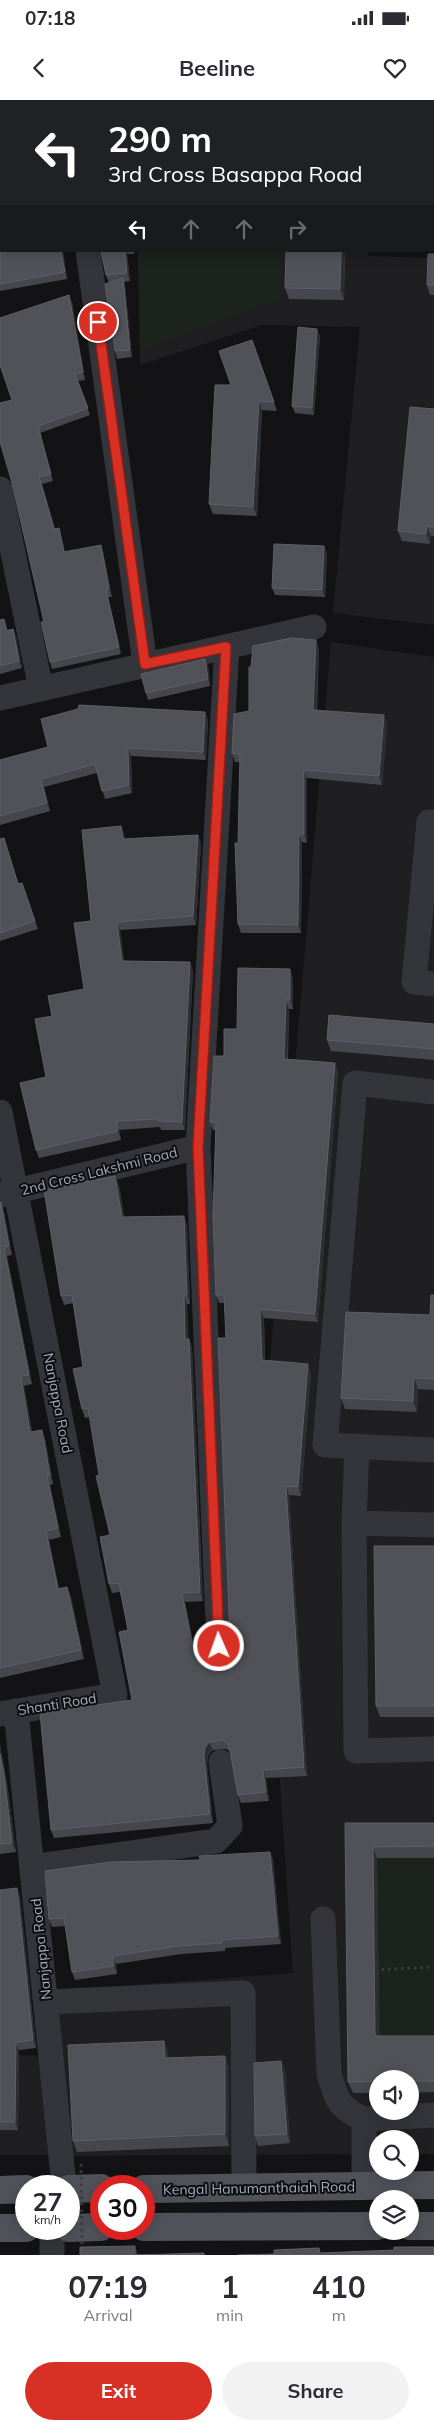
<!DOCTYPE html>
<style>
body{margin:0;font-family:Mulish,sans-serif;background:#f2f2f3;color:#2b2b33;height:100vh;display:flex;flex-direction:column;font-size:19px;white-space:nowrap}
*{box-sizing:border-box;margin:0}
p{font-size:16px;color:#7c7c81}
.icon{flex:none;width:28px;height:28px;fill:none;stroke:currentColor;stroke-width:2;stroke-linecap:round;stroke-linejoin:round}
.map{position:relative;height:2155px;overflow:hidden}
.details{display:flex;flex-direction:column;background:#fff;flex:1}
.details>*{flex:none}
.banner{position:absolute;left:0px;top:0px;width:435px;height:152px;box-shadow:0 2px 12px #0003;background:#202124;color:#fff;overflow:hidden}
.controls{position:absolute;left:369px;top:1970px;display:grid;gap:10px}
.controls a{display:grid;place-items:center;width:50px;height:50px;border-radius:50%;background:#fff;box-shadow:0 2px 12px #0003;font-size:25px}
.speed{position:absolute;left:15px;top:2075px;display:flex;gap:10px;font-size:25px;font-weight:700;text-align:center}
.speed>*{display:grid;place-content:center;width:65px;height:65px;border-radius:50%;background:#fff;box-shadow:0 2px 12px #0003;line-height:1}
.speed small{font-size:12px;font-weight:400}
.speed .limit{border:8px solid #d22;background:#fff;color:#111}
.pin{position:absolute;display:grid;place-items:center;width:42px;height:42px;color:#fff;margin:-21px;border:2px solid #fff;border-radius:50%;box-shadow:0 1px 5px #0007}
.me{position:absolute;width:55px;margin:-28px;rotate:358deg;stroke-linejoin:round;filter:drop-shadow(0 0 4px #0008)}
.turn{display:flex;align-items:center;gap:18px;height:105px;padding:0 25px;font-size:22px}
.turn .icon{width:65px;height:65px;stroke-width:2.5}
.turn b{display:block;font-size:35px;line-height:42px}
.lanes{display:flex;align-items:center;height:48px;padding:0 25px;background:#0003;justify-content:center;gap:25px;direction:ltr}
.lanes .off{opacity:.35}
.eta{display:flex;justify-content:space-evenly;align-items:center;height:85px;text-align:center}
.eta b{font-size:30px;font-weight:700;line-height:35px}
.button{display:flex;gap:10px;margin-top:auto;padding:10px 25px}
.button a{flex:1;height:58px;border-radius:30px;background:#d93025;color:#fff;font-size:20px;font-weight:700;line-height:58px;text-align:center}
.button a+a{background:#f2f2f3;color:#2b2b33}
.status{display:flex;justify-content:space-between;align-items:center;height:35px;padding:0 25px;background:#fff;direction:ltr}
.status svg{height:14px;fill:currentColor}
header{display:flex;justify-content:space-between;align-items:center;height:65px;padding:0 25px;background:#fff;font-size:22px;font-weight:700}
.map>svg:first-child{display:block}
.built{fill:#1f1f22;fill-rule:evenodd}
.green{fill:#1b231c}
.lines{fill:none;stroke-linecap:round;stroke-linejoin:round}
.path{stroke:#3a3c42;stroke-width:3;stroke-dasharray:2.5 4;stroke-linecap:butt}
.minor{stroke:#34353b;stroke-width:25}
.major{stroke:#50525a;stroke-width:28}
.path-bridge{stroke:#3a3c42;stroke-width:3;stroke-dasharray:2.5 4;stroke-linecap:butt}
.wall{fill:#46474d}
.shaded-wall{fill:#2d2e32}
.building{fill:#505258;stroke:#5d6067}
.route-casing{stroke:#8d1f18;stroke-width:12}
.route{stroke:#d93025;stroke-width:9}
.labels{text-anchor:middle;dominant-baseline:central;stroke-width:4;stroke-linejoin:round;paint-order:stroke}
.street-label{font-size:14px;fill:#a4aab7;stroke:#0e0e10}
</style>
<div class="status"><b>07:18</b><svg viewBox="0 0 49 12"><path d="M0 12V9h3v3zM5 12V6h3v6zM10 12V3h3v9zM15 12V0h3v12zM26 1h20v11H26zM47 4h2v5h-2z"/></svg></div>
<header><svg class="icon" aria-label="back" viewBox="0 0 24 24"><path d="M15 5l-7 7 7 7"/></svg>Beeline<svg class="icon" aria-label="heart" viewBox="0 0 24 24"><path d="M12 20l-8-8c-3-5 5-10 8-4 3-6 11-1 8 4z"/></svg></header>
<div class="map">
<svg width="434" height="2155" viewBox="0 0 434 2155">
<rect width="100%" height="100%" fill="#131315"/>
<path class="built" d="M138 151H368V156L434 158V525L333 513 360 227 262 225 140 265Z
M331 542 434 557V2054H410V2039H378L377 2054 69 2056 53 1891 293 1873 273 1581 257 1415ZM378 1979H410V2011H378Z
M48 1955 57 2055H0V1956Z"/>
<path class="green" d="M138 151H280L279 199 140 251Z
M377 1758H434V1947L380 1948Z"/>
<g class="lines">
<path class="path" d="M375 1870 434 1867"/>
<path class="minor" d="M68 0V1
M88 151 145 564
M0 389 41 589
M0 598 314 527
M434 722H429L414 882 434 884
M434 992 355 983 325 1345 434 1350
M0 1012 115 1595 0 1614
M0 1095 198 1047
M354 1423 357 1346
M434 1425 354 1423 356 1651 434 1649
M219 1546 198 1047 227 547
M16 1611 64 2086
M32 1767 216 1741 230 1726 221 1662
M323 1819 329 1974C337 2000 338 2008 364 2019V2087
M47 1902 243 1893 244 2089
M364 2019 434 2015
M52 2129V2155"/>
<path class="major" d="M69 2089 101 2088
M144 2089 434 2085
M0 2090 26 2089
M410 2126H434
M144 2127 378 2126
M0 2128H26
M69 2128 101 2127"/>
<path class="path-bridge" d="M81 2064 82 2144"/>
</g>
<path class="wall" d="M0 0 1 1 63 151 67 179 0 191Z
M101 151H134V154H127L130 181 124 182 125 185 132 257 117 259 115 251 109 183 106 175Z
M286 151H345L344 200 289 199 285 188Z
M434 154V195H430L427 185Z
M72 202 85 280 78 281 90 315 40 333 53 381 42 384 55 429 59 428 61 435 65 452H103L112 497H108L121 554 52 569 50 562 44 522 11 379 12 300Z
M320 236 314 315 295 313 292 306Z
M252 240 277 311 262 310 257 416 213 414 209 404 231 285Z
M434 309V436H431L430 444 402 441 398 431Z
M324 446 327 453 325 497 275 495 272 488Z
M0 520 7 530 13 529 16 536 22 568 0 574Z
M319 548 317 610 387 624 382 685 307 678V743L302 742 301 833H241L238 824 240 662H235L232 653 249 611 251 567Z
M205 559 208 566 210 586 148 600 146 593Z
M205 612 208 620 206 660 131 656 132 693 105 699 97 673 44 687 50 711 0 725V660Z
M121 726 124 734 125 739 198 735 201 744 196 825 120 830 124 861 193 870 185 1030H161L160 1027 119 1030 121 1040 39 1058 36 1050 46 977 52 916 84 889 91 821Z
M0 739 19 784 22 783 38 829 0 841Z
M293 878V909H289L288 959 335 963 338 972 318 1222 264 1218 265 1261 311 1273 301 1396 289 1395 307 1676 266 1678 269 1701 241 1703 238 1695 231 1652 226 1649 213 1650 208 1656 207 1664 213 1723 54 1738 51 1730 132 1600 128 1530 120 1492 112 1493 109 1484 110 1435 90 1317 85 1318 82 1309 83 1267 73 1203 64 1205 61 1196 119 1085 124 1117 184 1116 187 1125 190 1204H187L188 1239 192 1247 203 1501 185 1502 194 1548 216 1552 223 1550 228 1545 230 1537 225 1203H219L216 1195V1030H213L210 1022 224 956 237 929Z
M434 924V960L331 951 327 940Z
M0 1103 4 1112 12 1155 7 1156 32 1284 24 1286 32 1331 45 1339 53 1384 50 1385 61 1437 49 1440 59 1489 67 1487 71 1497 84 1559 0 1578Z
M434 1195V1290L418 1289 417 1312 345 1309 341 1298 430 1215Z
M434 1446V1617H380L376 1606Z
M0 1645 7 1684 16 1752 0 1754Z
M345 1723H434V1758H377L379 1936H434V1992L410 1993V1979H378V1993H353L348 1982Z
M270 1752 273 1760 281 1844 225 1848V1851L181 1854 116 1864 117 1874 75 1880 72 1872 65 1826 52 1827 49 1819 200 1760Z
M0 1790 20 1796 36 1948 19 1950 18 2030H0Z
M164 1941 168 1953V1958L229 1967V2046L77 2052 73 2041Z
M281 1961 285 1971 290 2043 258 2046 255 2036Z"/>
<path class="shaded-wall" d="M61 151H63L67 179 65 172Z
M125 151H126L127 154 130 181 127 173Z
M341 151H345L344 200 340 189Z
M123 178 125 185 132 257 130 250Z
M69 195 72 202 85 280 83 272Z
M317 229 320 236 314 315 312 308Z
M259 301 262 310 257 416 253 407Z
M427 426 431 436 430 444 426 434Z
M59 428 61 435 67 460 64 452Z
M101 445 103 452 112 497 109 489Z
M324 446 327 453 325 497 322 490Z
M106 490 108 497 121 554 119 547Z
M13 529 16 536 22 568 19 561Z
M316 540 319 548 316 618 313 610Z
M205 559 208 566 210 586 208 579Z
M205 612 208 620 206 660 203 652Z
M384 615 387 624 382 685 379 676Z
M128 648 131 656 132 693 129 685Z
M304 670 307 678V743L304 734Z
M41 679 44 687 50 711 47 703Z
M121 726 124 734 126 747 123 739Z
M299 734 302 742 301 833 298 825Z
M198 735 201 744 196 825 193 816Z
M117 822 120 830 125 870 122 861Z
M190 862 193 870 185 1030 182 1022Z
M290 869 293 878V909L290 900Z
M286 900 289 909 287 967 284 959Z
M335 963 338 972 318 1222 315 1214Z
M116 1021 119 1030 121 1040 118 1031Z
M115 1076 119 1085 125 1126 122 1117Z
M1 1102 4 1112 12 1155 9 1146Z
M184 1116 187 1125 190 1204 187 1195Z
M4 1147 7 1156 32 1284 29 1275Z
M184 1195 187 1204 189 1247 185 1239Z
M260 1209 264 1218 265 1269 262 1260Z
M189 1239 192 1247 203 1501 200 1492Z
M308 1264 311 1273 301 1396 298 1387Z
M21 1276 24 1286 34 1341 30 1332Z
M414 1278 418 1289 417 1312 413 1301Z
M42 1330 45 1339 53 1384 50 1375Z
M47 1376 50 1385 61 1437 58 1428Z
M286 1386 289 1395 307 1676 304 1667Z
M46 1431 49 1440 61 1498 58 1489Z
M67 1487 71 1497 84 1559 81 1550Z
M182 1493 185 1502 196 1557 193 1548Z
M209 1642 213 1650 208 1656 207 1664 213 1723 210 1714 204 1655 205 1648Z
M0 1645 7 1684 16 1752 12 1743 0 1654Z
M263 1670 266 1678 269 1701 266 1692Z
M373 1747 377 1758 380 1948 375 1936Z
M270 1752 273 1760 281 1844 278 1836Z
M17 1788 20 1796 36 1948 33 1940Z
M113 1856 116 1864 117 1874 114 1866Z
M164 1941 168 1953 169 1970 165 1958Z
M16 1942 19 1950 18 2030 15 2022Z
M225 1956 229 1967V2046L225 2034Z
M281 1961 285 1971 290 2043 287 2034Z
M135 2146 138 2155H135Z"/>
<path class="building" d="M0 0H46V1H1V151H61L65 172 0 184Z
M82 0H121V1H82Z
M289 0H417V1H289Z
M101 151H125L127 173 106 175Z
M286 151H341L340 189 285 188Z
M428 154H434V185H427Z
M123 178 130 250 115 251 105 184Z
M69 195 83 272 75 274 88 308 38 326 51 374 39 377 54 429 59 428 64 452 101 445 109 489 106 490 119 547 50 562 41 522H44L11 379 0 342V303L12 300 0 265V218Z
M298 227 317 229 312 308 292 306Z
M252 240 274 302 259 301 253 407 209 404 215 285H231L219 251Z
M410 307 434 309V427L427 426 426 434 398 431Z
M274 444 324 446 322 490 272 488Z
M4 519 7 531 13 529 19 561 0 566V520Z
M291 538 316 540 313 610 384 615 379 676 304 670V734H299L298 825 238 824 235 743H238L240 654 232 653 234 614 249 611V567H251L253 546Z
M205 559 208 579 146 593 141 574Z
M79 605 205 612 203 652 128 648 129 685 102 691 95 664 41 679 47 703 0 716V660L48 647 41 619 78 609Z
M121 726 123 739 198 735 193 816 117 822 122 861 190 862 182 1022 158 1021V1019L116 1021 118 1031 36 1050 20 983 46 977 35 919 52 916 48 896 84 889 74 823 91 821 82 730Z
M4 738 18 784 22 783 35 821 0 833V739Z
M238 868 290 869V900H286L284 959 335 963 315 1214 260 1209 262 1260 308 1264 298 1387 286 1386 304 1667 263 1670 266 1692 238 1695 229 1645 223 1640 209 1642 205 1648 204 1655 210 1714 51 1730 40 1613 132 1600 119 1532 128 1530 119 1483 109 1484 100 1437 110 1435 96 1376 99 1375 88 1308 82 1309 73 1269 83 1267 72 1195 61 1196 44 1090 115 1076 122 1117 184 1116 187 1195H184L185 1239H189L200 1492 182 1493 193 1548 206 1547 216 1552 223 1550 228 1545 230 1537 218 1238H226L224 1195H216L213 1116 216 1022H210L214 956H224V929H237Z
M329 915 434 924V949L327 940Z
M1 1102 9 1146 4 1147 29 1275 21 1276 30 1332 42 1330 50 1375 47 1376 58 1428 46 1431 58 1489 67 1487 81 1550 0 1568V1103Z
M431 1195H434V1279L414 1278 413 1301 341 1298 346 1212 430 1215Z
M374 1446H434V1606H376Z
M0 1654 4 1674 12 1743 0 1744Z
M345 1723H434V1746L373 1747 375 1936H434V1981H410V1979H378V1981L348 1982Z
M270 1752 278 1836 222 1840V1843L178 1846 113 1856 114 1866 72 1872 64 1818 49 1819 45 1771 110 1762 200 1760 199 1756Z
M17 1788 33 1940 16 1942 15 2022H0V1790Z
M164 1941 165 1958 225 1956V2034L73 2041 68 1945Z
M281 1961 287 2034 255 2036 254 1963Z
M135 2146V2155L204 2153V2155H80V2147Z
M394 2147H434V2155H238L274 2154V2150L319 2148 320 2153 394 2150Z"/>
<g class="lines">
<g class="route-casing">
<path id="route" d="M98 222 145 564 226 547 198 1047 219 1546"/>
</g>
<use href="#route" class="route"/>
</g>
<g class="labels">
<g class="street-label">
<text transform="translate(99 1071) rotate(-14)">2nd Cross Lakshmi Road</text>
<text transform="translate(58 1303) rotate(79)">Nanjappa Road</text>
<text transform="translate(57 1604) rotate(-9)">Shanti Road</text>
<text transform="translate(41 1849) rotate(-96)">Nanjappa Road</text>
<text transform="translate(259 2088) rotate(-1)">Kengal Hanumanthaiah Road</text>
</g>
</g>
</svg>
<div class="controls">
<a><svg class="icon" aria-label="sound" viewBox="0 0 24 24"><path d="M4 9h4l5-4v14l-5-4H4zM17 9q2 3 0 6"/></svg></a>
<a><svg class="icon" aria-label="search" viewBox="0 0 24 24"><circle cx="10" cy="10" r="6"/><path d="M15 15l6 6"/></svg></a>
<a><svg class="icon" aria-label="layers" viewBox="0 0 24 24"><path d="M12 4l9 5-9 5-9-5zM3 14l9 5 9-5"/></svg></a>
</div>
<div class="speed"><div>27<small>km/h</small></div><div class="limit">30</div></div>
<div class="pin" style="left:98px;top:222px;background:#d93025"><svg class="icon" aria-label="arrive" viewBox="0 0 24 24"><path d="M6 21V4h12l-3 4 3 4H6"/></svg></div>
<svg class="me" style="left:219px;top:1546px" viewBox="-20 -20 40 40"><circle r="17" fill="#d93025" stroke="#fff" stroke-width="3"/><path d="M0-11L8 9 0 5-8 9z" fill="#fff"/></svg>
<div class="banner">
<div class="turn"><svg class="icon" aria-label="left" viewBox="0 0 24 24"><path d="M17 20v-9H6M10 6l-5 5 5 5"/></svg><div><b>290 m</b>3rd Cross Basappa Road</div></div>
<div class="lanes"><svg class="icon" aria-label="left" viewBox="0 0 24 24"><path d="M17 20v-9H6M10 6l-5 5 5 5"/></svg><svg class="icon off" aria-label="ahead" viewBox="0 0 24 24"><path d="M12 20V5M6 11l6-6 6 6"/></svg><svg class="icon off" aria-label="ahead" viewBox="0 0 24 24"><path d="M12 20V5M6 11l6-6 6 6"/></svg><svg class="icon off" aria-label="right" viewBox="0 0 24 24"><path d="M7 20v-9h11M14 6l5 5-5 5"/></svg></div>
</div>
</div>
<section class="details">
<div class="eta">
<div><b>07:19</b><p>Arrival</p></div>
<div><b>1</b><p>min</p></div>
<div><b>410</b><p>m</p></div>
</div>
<div class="button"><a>Exit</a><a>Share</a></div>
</section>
